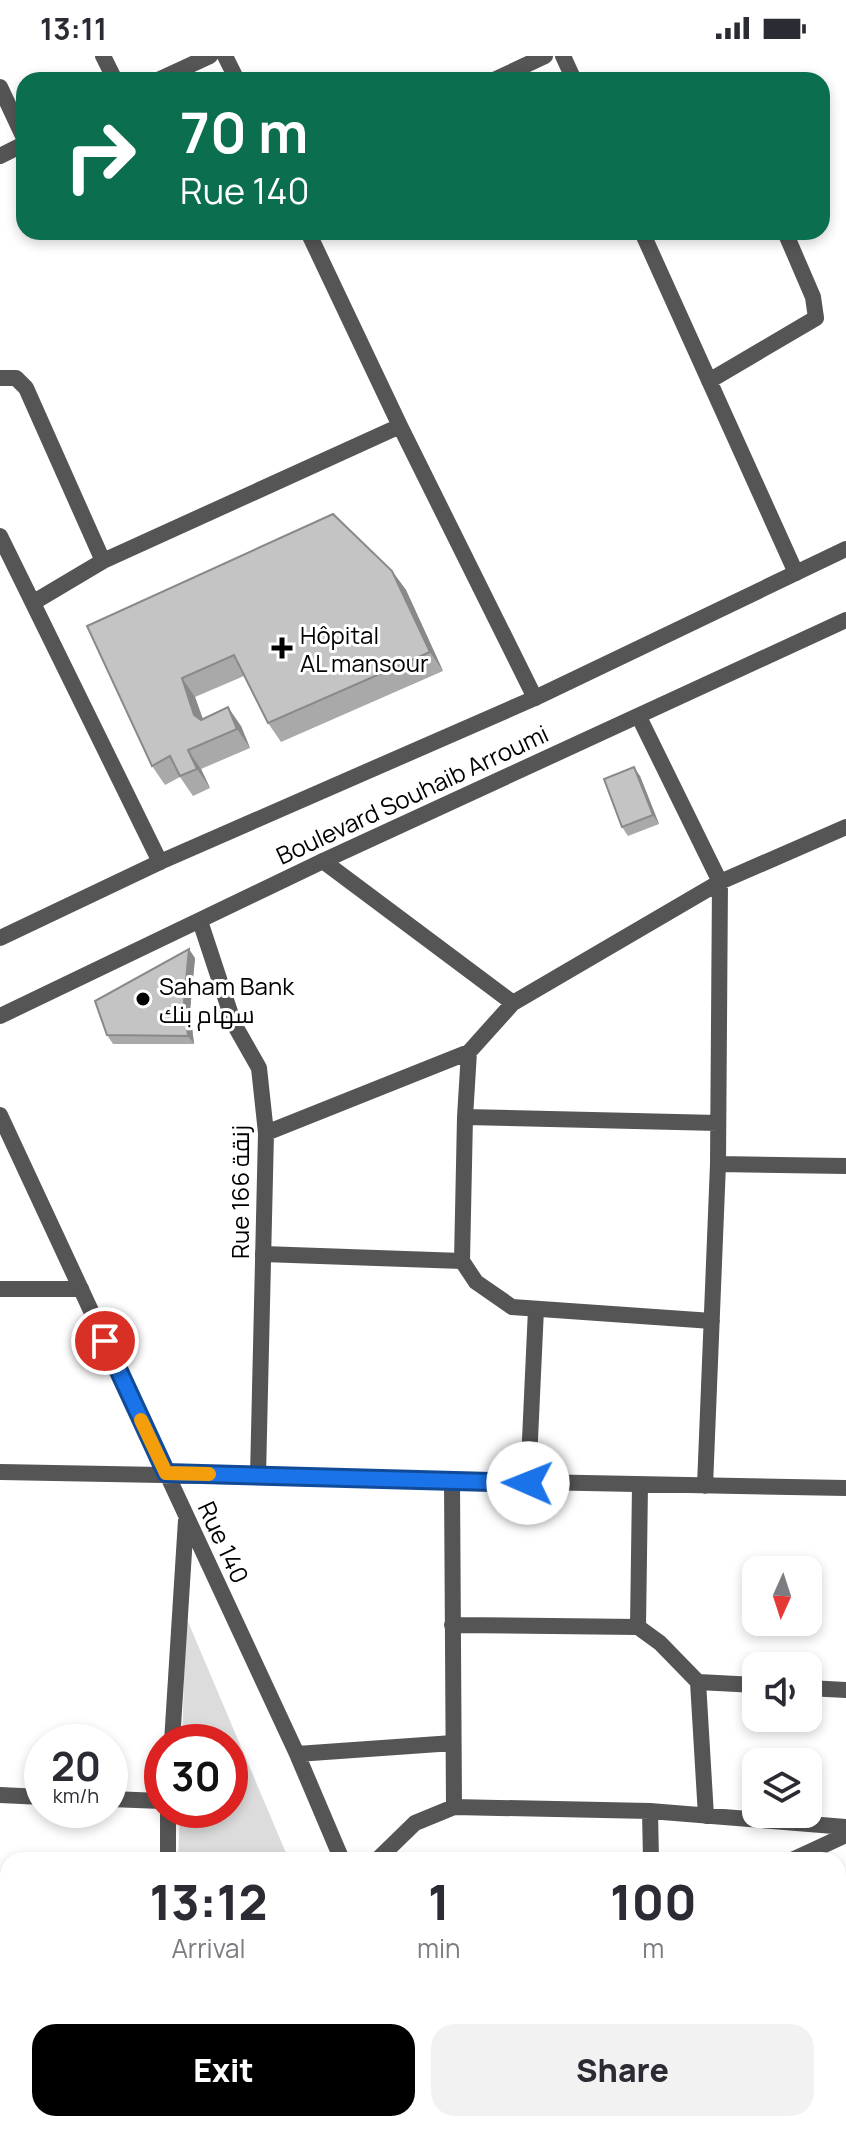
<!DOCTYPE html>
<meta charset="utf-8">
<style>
body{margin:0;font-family:Manrope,Cairo,sans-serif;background:#f2f2f3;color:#2b2b33;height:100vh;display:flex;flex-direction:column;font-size:30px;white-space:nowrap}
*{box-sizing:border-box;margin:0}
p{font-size:26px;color:#7c7c81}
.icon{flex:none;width:44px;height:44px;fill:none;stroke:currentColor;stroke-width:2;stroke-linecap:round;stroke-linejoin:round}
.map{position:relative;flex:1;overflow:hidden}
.side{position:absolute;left:0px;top:1796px;width:846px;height:280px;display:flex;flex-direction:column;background:#fff;border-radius:24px 24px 0 0;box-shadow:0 4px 12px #0003}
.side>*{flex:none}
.banner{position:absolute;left:16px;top:16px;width:814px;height:168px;border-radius:24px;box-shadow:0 4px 12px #0003;background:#0b6e4f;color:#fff;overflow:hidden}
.needle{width:52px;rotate:183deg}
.controls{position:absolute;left:742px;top:1500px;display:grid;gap:16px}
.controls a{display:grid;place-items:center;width:80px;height:80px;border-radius:16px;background:#fff;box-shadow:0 4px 12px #0003;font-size:40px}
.speed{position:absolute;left:24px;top:1668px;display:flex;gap:16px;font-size:40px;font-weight:700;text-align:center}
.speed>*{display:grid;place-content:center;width:104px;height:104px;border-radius:50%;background:#fff;box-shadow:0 4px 12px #0003;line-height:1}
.speed small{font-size:20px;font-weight:400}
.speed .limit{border:12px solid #d22;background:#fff;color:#111}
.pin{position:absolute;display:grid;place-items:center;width:68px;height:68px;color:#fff;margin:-34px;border:4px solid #fff;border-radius:50%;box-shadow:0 2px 8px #0007}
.me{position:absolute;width:88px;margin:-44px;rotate:271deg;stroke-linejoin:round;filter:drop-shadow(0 0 6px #0008)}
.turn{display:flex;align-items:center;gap:28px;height:168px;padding:0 32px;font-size:36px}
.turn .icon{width:104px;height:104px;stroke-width:2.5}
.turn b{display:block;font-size:56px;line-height:68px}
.eta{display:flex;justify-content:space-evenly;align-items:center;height:136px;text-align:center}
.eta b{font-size:48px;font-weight:800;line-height:56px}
.cta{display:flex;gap:16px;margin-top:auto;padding:16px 32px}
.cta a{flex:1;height:92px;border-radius:24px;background:#000;color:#fff;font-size:32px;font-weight:800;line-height:92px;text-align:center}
.cta a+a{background:#f2f2f3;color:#2b2b33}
.status{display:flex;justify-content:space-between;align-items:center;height:56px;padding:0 40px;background:#fff;direction:ltr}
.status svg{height:22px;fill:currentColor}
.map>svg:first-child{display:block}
.green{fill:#dcdcdc}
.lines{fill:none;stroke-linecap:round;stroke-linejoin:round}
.service{stroke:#555;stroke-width:16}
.minor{stroke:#555;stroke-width:16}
.tertiary{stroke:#555;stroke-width:16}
.wall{fill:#a9a9a9}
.shaded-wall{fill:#898989}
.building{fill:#c4c4c4;stroke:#898989;stroke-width:2}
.route-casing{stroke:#114b97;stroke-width:20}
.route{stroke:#1a73e8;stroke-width:14}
.slow{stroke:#f59e0b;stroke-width:14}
.poi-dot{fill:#000;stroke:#fff;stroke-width:3}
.labels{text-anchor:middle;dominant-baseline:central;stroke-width:6;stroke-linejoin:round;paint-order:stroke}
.poi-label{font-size:24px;fill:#000;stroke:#fff;text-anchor:start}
.street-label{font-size:24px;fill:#000;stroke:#fff}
</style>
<div class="status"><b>13:11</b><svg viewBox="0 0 49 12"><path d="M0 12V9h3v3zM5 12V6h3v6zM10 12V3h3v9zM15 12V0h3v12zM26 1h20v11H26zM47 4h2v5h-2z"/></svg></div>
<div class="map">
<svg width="846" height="2076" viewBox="0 0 846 2076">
<rect width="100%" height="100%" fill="#fff"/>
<path class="green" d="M186 1561 289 1804H178L180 1754H230V1686H182Z"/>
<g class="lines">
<path class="service" d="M263 1198 462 1205
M0 1233H81
M528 1427 536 1253"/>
<path class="minor" d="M103 0 115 24
M225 0 237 24
M563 0 574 24
M158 24 210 0
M494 24 545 0
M0 31 24 82
M0 100 24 88
M308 176 400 370 535 642
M642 176 796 517
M0 322H16L26 332 103 505
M709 325 816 262 813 241 785 176
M0 480 160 806
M34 546 103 505 400 370
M639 661 720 826 718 1108 705 1430
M323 805 513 947
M200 865 234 968 259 1012 266 1077 258 1420
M469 996 465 1061 718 1067
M0 1059 297 1698 342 1804
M465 1061 462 1205 476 1226 512 1251 712 1265
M266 1077 469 996 513 947 720 826 846 771
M718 1108 846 1110
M0 1416 846 1432
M452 1425 454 1751
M640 1430 638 1571 660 1587 698 1626 706 1760
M452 1569 638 1571
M698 1626 756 1629
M808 1632 846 1634
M172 1686 186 1464
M297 1698 453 1687
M0 1739 42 1741
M110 1743 162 1745
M650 1755 651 1804
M168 1804V1754
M377 1804 415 1767 454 1751 650 1755 846 1771
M792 1804 846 1779
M838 1892 846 1893
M472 2068 477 2076
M116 2076 119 2068
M176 2076 192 2068
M741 2076V2068"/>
<path class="tertiary" d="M0 882 160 806 535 642 846 493
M0 960 323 805 846 564"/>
</g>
<path class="wall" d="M392 515 406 534 443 615 281 686 268 667 244 620 195 641 203 663 241 670 250 692 201 713 210 732 193 740 180 721 165 729 152 710 87 570Z
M640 720 659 768 628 780 622 771Z
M195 902 190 955 194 988H113L107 979Z"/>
<path class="shaded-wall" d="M392 515 406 534 443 615 430 596Z
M182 622 195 641 208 678 194 659Z
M228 651 241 670 250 692 237 673Z
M188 694 201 713 210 732 197 713Z
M634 711 640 720 659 768 653 759Z
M189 893 195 902 190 955 194 988 188 980 184 946Z"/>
<path class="building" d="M333 458 392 515 430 596 268 667 234 599 182 622 194 659 201 664 228 651 237 673 188 694 197 713 180 720 170 700 152 710 87 570Z
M634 711 653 759 622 771 604 723Z
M189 893 184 946 188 980 107 979 95 945Z
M254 2068H437L441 2076H239Z"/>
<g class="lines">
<g class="route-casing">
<path id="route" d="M105 1285 166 1417 528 1427"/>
</g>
<use href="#route" class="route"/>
<path class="slow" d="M141 1364 166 1417 209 1418"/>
</g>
<g class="poi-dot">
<path d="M278 580h8v8h8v8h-8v8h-8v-8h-8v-8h8z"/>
<circle cx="143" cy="943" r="8"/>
</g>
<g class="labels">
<g class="poi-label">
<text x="300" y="578">Hôpital<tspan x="300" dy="28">AL mansour</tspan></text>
<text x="159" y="929">Saham Bank<tspan x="159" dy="28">سهام بنك</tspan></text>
</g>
<g class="street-label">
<text transform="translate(412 738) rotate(-25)">Boulevard Souhaib Arroumi</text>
<text transform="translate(239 1136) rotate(-90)">Rue 166 زنقة</text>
<text transform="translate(224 1486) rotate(65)">Rue 140</text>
</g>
</g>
</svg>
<div class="controls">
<a><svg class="needle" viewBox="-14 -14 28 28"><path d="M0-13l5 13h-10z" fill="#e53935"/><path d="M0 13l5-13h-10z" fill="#7c7c81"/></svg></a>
<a><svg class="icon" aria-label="sound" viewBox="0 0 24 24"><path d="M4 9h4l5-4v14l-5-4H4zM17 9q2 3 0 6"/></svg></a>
<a><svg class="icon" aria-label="layers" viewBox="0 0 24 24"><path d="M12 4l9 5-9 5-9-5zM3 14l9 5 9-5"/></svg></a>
</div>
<div class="speed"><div>20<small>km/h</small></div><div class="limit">30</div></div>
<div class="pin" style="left:105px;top:1285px;background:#d93025"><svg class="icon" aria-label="arrive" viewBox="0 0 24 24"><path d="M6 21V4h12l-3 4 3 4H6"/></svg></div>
<svg class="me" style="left:528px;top:1427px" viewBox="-20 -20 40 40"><circle r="19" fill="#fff"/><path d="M0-13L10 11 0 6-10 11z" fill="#1a73e8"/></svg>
<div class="banner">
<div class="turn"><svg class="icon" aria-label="right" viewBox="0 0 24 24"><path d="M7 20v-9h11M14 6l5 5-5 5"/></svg><div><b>70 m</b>Rue 140</div></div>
</div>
<section class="side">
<div class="eta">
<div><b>13:12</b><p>Arrival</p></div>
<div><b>1</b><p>min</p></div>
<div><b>100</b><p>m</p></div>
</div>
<div class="cta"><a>Exit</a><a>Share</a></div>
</section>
</div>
